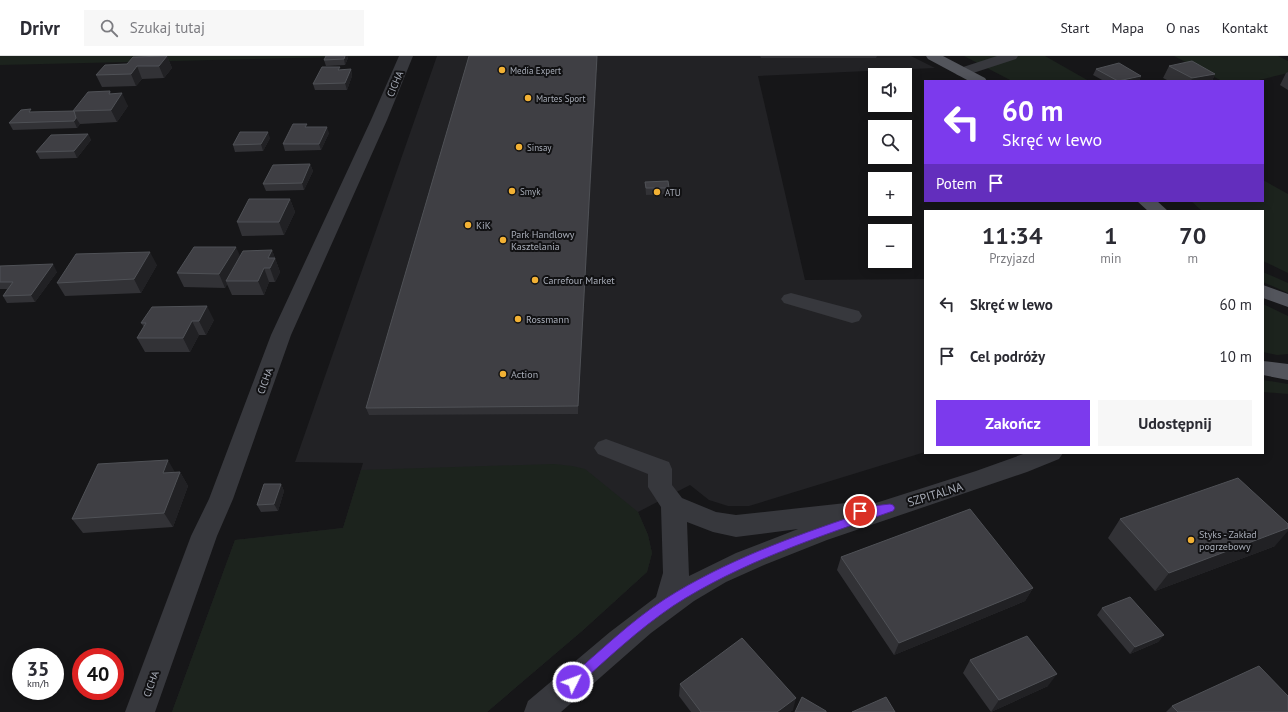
<!DOCTYPE html>
<html lang="pl">
<meta charset="utf-8">
<style>
body{margin:0;font-family:"PT Sans",sans-serif;background:#f7f7f7;color:#2b2b33;height:100vh;display:flex;flex-direction:column;font-size:15px;white-space:nowrap}
*{box-sizing:border-box;margin:0}
p{font-size:13px;color:#7c7c81}
.icon{flex:none;width:22px;height:22px;fill:none;stroke:currentColor;stroke-width:2;stroke-linecap:round;stroke-linejoin:round}
.map{position:relative;flex:1;overflow:hidden}
.side{position:absolute;left:924px;top:154px;width:340px;height:244px;display:flex;flex-direction:column;background:#fff;border-radius:0px;box-shadow:0 2px 10px #0003}
.side>*{flex:none}
.top-card{position:absolute;left:924px;top:24px;width:340px;height:122px;border-radius:0px;box-shadow:0 2px 10px #0003;background:#7c3aed;color:#fff;overflow:hidden}
.fabs{position:absolute;left:868px;top:12px;display:grid;gap:8px}
.fabs a{display:grid;place-items:center;width:44px;height:44px;border-radius:0px;background:#fff;box-shadow:0 2px 10px #0003;font-size:20px}
.speed{position:absolute;left:12px;top:592px;display:flex;gap:8px;font-size:20px;font-weight:700;text-align:center}
.speed>*{display:grid;place-content:center;width:52px;height:52px;border-radius:50%;background:#fff;box-shadow:0 2px 10px #0003;line-height:1}
.speed small{font-size:10px;font-weight:400}
.speed .limit{border:6px solid #d22;background:#fff;color:#111}
.pin{position:absolute;display:grid;place-items:center;width:34px;height:34px;color:#fff;margin:-17px;border:2px solid #fff;border-radius:50%;box-shadow:0 1px 4px #0007}
.me{position:absolute;width:44px;margin:-22px;rotate:48deg;stroke-linejoin:round;filter:drop-shadow(0 0 3px #0008)}
.turn{display:flex;align-items:center;gap:14px;height:84px;padding:0 12px;font-size:18px}
.turn .icon{width:52px;height:52px;stroke-width:2.5}
.turn b{display:block;font-size:28px;line-height:34px}
.then{display:flex;align-items:center;height:38px;padding:0 12px;background:#0003;gap:8px;font-size:15px}
.eta{display:flex;justify-content:space-evenly;align-items:center;height:68px;text-align:center}
.eta b{font-size:24px;font-weight:700;line-height:28px}
.action{display:flex;gap:8px;margin-top:auto;padding:8px 12px}
.action a{flex:1;height:46px;border-radius:0px;background:#7c3aed;color:#fff;font-size:16px;font-weight:700;line-height:46px;text-align:center}
.action a+a{background:#f7f7f7;color:#2b2b33}
ul{padding:0;list-style:none}
li{display:flex;align-items:center;gap:12px;height:52px;padding:0 12px}
li div{flex:1}
li b{display:block;font-size:15px}
li em{font-style:normal}
header{display:flex;align-items:center;gap:24px;box-sizing:border-box;height:56px;padding:0 20px;background:#fff;border-bottom:1px solid #e1e1e2}
header strong{font-size:19px}
nav{display:flex;gap:22px;margin-inline-start:auto;font-size:14px}
.search{width:280px;height:36px;background:#f7f7f7;display:flex;align-items:center;gap:10px;box-sizing:border-box;padding:0 14px;border-radius:0px;color:#7c7c81;font-size:15px}
.map>svg:first-child{display:block}
.built{fill:#222225}
.green{fill:#1c231d}
.lines{fill:none;stroke-linecap:round;stroke-linejoin:round}
.minor{fill:#37383d;fill-rule:evenodd}
.major{fill:#53555c;fill-rule:evenodd}
.wall{fill:#323236}
.shaded-wall{fill:#212124}
.building{fill:#3f3f44;stroke:#4f5156}
.route{fill:#7c3aed;stroke:#51269a}
.poi-dot{fill:#f2b134;stroke:#111113;stroke-width:1.5}
.labels{text-anchor:middle;dominant-baseline:central;stroke-width:4;stroke-linejoin:round;paint-order:stroke}
.far-poi-label{font-size:9px;fill:#a8adb8;stroke:#111113;text-anchor:start}
.street-label{font-size:10px;fill:#a8adb8;stroke:#111113}
.poi-label{font-size:10px;fill:#a8adb8;stroke:#111113;text-anchor:start}
.near-street-label{font-size:12px;fill:#a8adb8;stroke:#111113}
</style>
<header>
<strong>Drivr</strong>
<div class="search"><svg class="icon" aria-label="search" viewBox="0 0 24 24"><circle cx="10" cy="10" r="6"/><path d="M15 15l6 6"/></svg>Szukaj tutaj</div>
<nav><a>Start</a><a>Mapa</a><a>O nas</a><a>Kontakt</a></nav>
</header>
<div class="map">
<svg width="1288" height="656" viewBox="0 0 1288 656">
<rect width="100%" height="100%" fill="#161618"/>
<path class="built" d="M437 0H911L935 12 758 20 805 224 925 223V396L749 450H728L709 444 690 429 638 456 648 479 652 497 647 516 582 575 487 656H172L235 484 343 472 363 407 295 406Z"/>
<path class="green" d="M0 0H377L0 9Z
M964 0H1045L1089 25H1012Z
M1174 0H1278L1288 5V17L1255 25H1222Z
M1263 124 1288 138V217L1263 205V155H1202L1191 145H1263Z
M1263 216 1288 227V237L1263 226Z
M1263 248 1288 260V298L1277 299 1263 296Z
M1263 324 1288 328V338L1263 336Z
M554 408 572 410 585 413 638 456 648 479 652 497 647 516 582 575 487 656H172L235 484 343 472 361 414Z"/>
<g class="lines">
<path class="minor" d="M399 0H413L387 64 291 279 233 443 217 480 155 656H125L191 480 209 443 271 279 371 64Z
M997 0H1018L1016 3 967 19 962 20 957 19 955 16 957 13Z
M791 237 859 255 862 260 859 265 852 267 784 247 781 243 784 239Z
M606 383 669 406 672 413V429L682 442 716 456 736 459 846 447 855 450 857 453 976 415 1026 397H1063L1059 403 1027 416 827 484 764 509 726 526 694 545 651 577 561 656H524L528 645 610 576 656 541 663 517 661 451 648 431V418L598 398 594 392 598 386ZM687 466 713 476 736 481 798 473 736 497 689 520Z"/>
<path class="major" d="M926 0H943L985 22 987 25H969L928 3Z
M1137 145H1157L1168 155H1148Z
M1263 229 1288 238V251L1263 242Z
M1263 305 1288 308V324L1263 319Z"/>
</g>
<path class="wall" d="M153 0H167L172 12 164 22 142 23 136 30 102 31 96 19 127 8Z
M326 0H348V2L345 9 326 10 324 4Z
M469 0H598L578 358 369 359 366 352Z
M760 0H877L876 2H761Z
M1169 10 1215 18 1212 25H1169L1163 22Z
M351 13 352 20 347 34H315L313 28Z
M1096 13 1141 20 1139 25H1104L1093 19Z
M1288 16V34L1280 29 1286 17Z
M110 35 111 38 128 50 117 66 80 68 77 72 13 74 9 67 32 56 74 55Z
M308 71 329 77 321 94 285 95 283 88Z
M88 78 91 84 77 102 40 103 36 96Z
M270 82 263 95 235 96 233 89Z
M310 108 313 115 304 134 266 135 263 128Z
M645 126 669 132V138L646 139Z
M290 143 295 156 284 179 242 180 237 166Z
M272 194 280 216 275 226H269L264 239H232L227 228 225 232 184 231 177 217 240 200Z
M157 209 141 237 65 240 57 227Z
M0 210 57 216 35 246 7 247 3 240 7 233H0Z
M214 264 206 279H199L190 296H145L137 282 144 271 141 267Z
M175 416H180L188 430 173 471 83 477 72 463Z
M281 428 284 435 278 455 261 456 257 449Z
M1120 463 1275 490 1155 535 1108 482Z
M841 501 1033 532 1025 545 894 599 837 514Z
M1102 552 1164 579 1158 586 1130 598 1097 559Z
M970 604 1048 630 991 656 963 617Z
M680 628 793 654 790 656H691L679 640Z
M1172 650 1288 656H1166Z"/>
<path class="shaded-wall" d="M167 0 172 12 164 22 159 10Z
M345 0H348V2L345 9 344 3Z
M597 0H598L578 358V350Z
M137 10 142 23 136 30 131 18Z
M351 13 352 20 347 34 345 27Z
M1215 18 1212 25H1191L1192 22Z
M1141 20 1139 25H1119Z
M110 35 115 47 122 37 128 50 117 66 111 54 109 38Z
M76 62 80 68 77 72 74 65Z
M327 71 329 77 321 94 319 88Z
M268 76 270 82 263 95 261 88Z
M88 78 91 84 77 102 74 95Z
M310 108 313 115 304 134 302 127Z
M290 143 295 156 284 179 279 166Z
M236 191 242 204 226 225 227 228 225 232 219 218Z
M272 194 280 216 275 226 270 212 268 202Z
M150 196 157 209 141 237 134 223Z
M53 208 57 216 35 246 31 239Z
M264 212 269 226 264 239 258 225Z
M207 250 214 264 206 279 199 265Z
M192 265 199 279 190 296 183 282Z
M168 404 176 418 163 417Z
M180 416 188 430 173 471 164 457Z
M281 428 284 435 278 455 274 448Z
M1288 472V475L1275 490 1155 535 1169 517Z
M1033 532 1025 545 894 599 899 587Z
M1164 579 1158 586 1130 598 1135 591Z
M1057 618 1048 630 991 656 999 644Z
M796 642 793 654 790 656H777Z"/>
<path class="building" d="M167 0 159 10H137L131 18 96 19 105 9 127 8 133 1Z
M326 0H345L344 3 324 4Z
M469 0H597L578 350 366 352Z
M1192 5 1215 18 1192 22 1169 10Z
M1119 7 1141 20 1118 25 1096 13Z
M322 11H340L338 14 351 13 345 27 313 28Z
M110 35 109 38 122 37 111 54 73 55 88 36Z
M31 53 29 56 74 55 76 62 74 65 9 67 21 54Z
M293 68H307L305 71H327L319 88H283Z
M240 76H268L261 88 233 89Z
M88 78 74 95 36 96 51 79Z
M310 108 302 127 263 128 273 109Z
M668 125 669 132H646L645 126Z
M249 143H290L279 166H237Z
M194 191H236L219 218 177 217Z
M272 194 268 202H275L270 212H264L258 225H226L243 195Z
M150 196 134 223 57 227 76 198Z
M53 208 31 239 3 240 13 226H0V210Z
M207 250 199 265H192L183 282H137L146 267H141L152 251Z
M168 404 163 417 180 416 164 457 72 463 98 408Z
M1238 422 1288 468V472L1169 517 1120 463Z
M264 428H281L274 448 257 449Z
M970 453 1033 532 899 587 841 501Z
M1130 541 1164 579 1135 591 1102 552Z
M1027 580 1057 618 999 644 970 604Z
M742 582 796 642 777 656H701L680 628Z
M1259 610 1288 640V656H1178L1172 650Z
M802 641 826 655V656H795Z
M886 641 895 656H852Z"/>
<path class="route" d="M890 448 893 449 895 452 893 455C818 481 741 506 673 550 639 573 608 602 577 630L573 632 569 630 567 626 569 622C600 595 631 565 665 543 725 505 791 481 857 459L855 455 856 452Z"/>
<g class="poi-dot">
<circle cx="502" cy="14" r="4"/>
<circle cx="528" cy="42" r="4"/>
<circle cx="519" cy="91" r="4"/>
<circle cx="512" cy="135" r="4"/>
<circle cx="657" cy="136" r="4"/>
<circle cx="468" cy="169" r="4"/>
<circle cx="503" cy="184" r="4"/>
<circle cx="535" cy="224" r="4"/>
<circle cx="518" cy="263" r="4"/>
<circle cx="503" cy="318" r="4"/>
<circle cx="1191" cy="484" r="4"/>
</g>
<g class="labels">
<g class="far-poi-label">
<text x="510" y="14">Media Expert</text>
<text x="536" y="42">Martes Sport</text>
<text x="527" y="91">Sinsay</text>
<text x="520" y="135">Smyk</text>
<text x="665" y="136">ATU</text>
</g>
<g class="street-label">
<text transform="translate(395 28) rotate(-67)">CICHA</text>
<text transform="translate(265 325) rotate(-70)">CICHA</text>
<text transform="translate(151 628) rotate(-70)">CICHA</text>
</g>
<g class="poi-label">
<text x="476" y="169">KiK</text>
<text x="511" y="178">Park Handlowy<tspan x="511" dy="12">Kasztelania</tspan></text>
<text x="543" y="224">Carrefour Market</text>
<text x="526" y="263">Rossmann</text>
<text x="511" y="318">Action</text>
<text x="1199" y="478">Styks - Zakład<tspan x="1199" dy="12">pogrzebowy</tspan></text>
</g>
<g class="near-street-label">
<text transform="translate(935 438) rotate(-17)">SZPITALNA</text>
</g>
</g>
</svg>
<div class="fabs">
<a><svg class="icon" aria-label="sound" viewBox="0 0 24 24"><path d="M4 9h4l5-4v14l-5-4H4zM17 9q2 3 0 6"/></svg></a>
<a><svg class="icon" aria-label="search" viewBox="0 0 24 24"><circle cx="10" cy="10" r="6"/><path d="M15 15l6 6"/></svg></a>
<a>+</a>
<a>−</a>
</div>
<div class="speed"><div>35<small>km/h</small></div><div class="limit">40</div></div>
<div class="pin" style="left:860px;top:455px;background:#d93025"><svg class="icon" aria-label="arrive" viewBox="0 0 24 24"><path d="M6 21V4h12l-3 4 3 4H6"/></svg></div>
<svg class="me" style="left:573px;top:626px" viewBox="-20 -20 40 40"><circle r="17" fill="#7c3aed" stroke="#fff" stroke-width="3"/><path d="M0-11L8 9 0 5-8 9z" fill="#fff"/></svg>
<div class="top-card">
<div class="turn"><svg class="icon" aria-label="left" viewBox="0 0 24 24"><path d="M17 20v-9H6M10 6l-5 5 5 5"/></svg><div><b>60 m</b>Skręć w lewo</div></div>
<div class="then">Potem<svg class="icon" aria-label="arrive" viewBox="0 0 24 24"><path d="M6 21V4h12l-3 4 3 4H6"/></svg></div>
</div>
<section class="side">
<div class="eta">
<div><b>11:34</b><p>Przyjazd</p></div>
<div><b>1</b><p>min</p></div>
<div><b>70</b><p>m</p></div>
</div>
<ul>
<li><svg class="icon" aria-label="left" viewBox="0 0 24 24"><path d="M17 20v-9H6M10 6l-5 5 5 5"/></svg><div><b>Skręć w lewo</b></div><em>60 m</em></li>
<li><svg class="icon" aria-label="arrive" viewBox="0 0 24 24"><path d="M6 21V4h12l-3 4 3 4H6"/></svg><div><b>Cel podróży</b></div><em>10 m</em></li>
</ul>
<div class="action"><a>Zakończ</a><a>Udostępnij</a></div>
</section>
</div>
